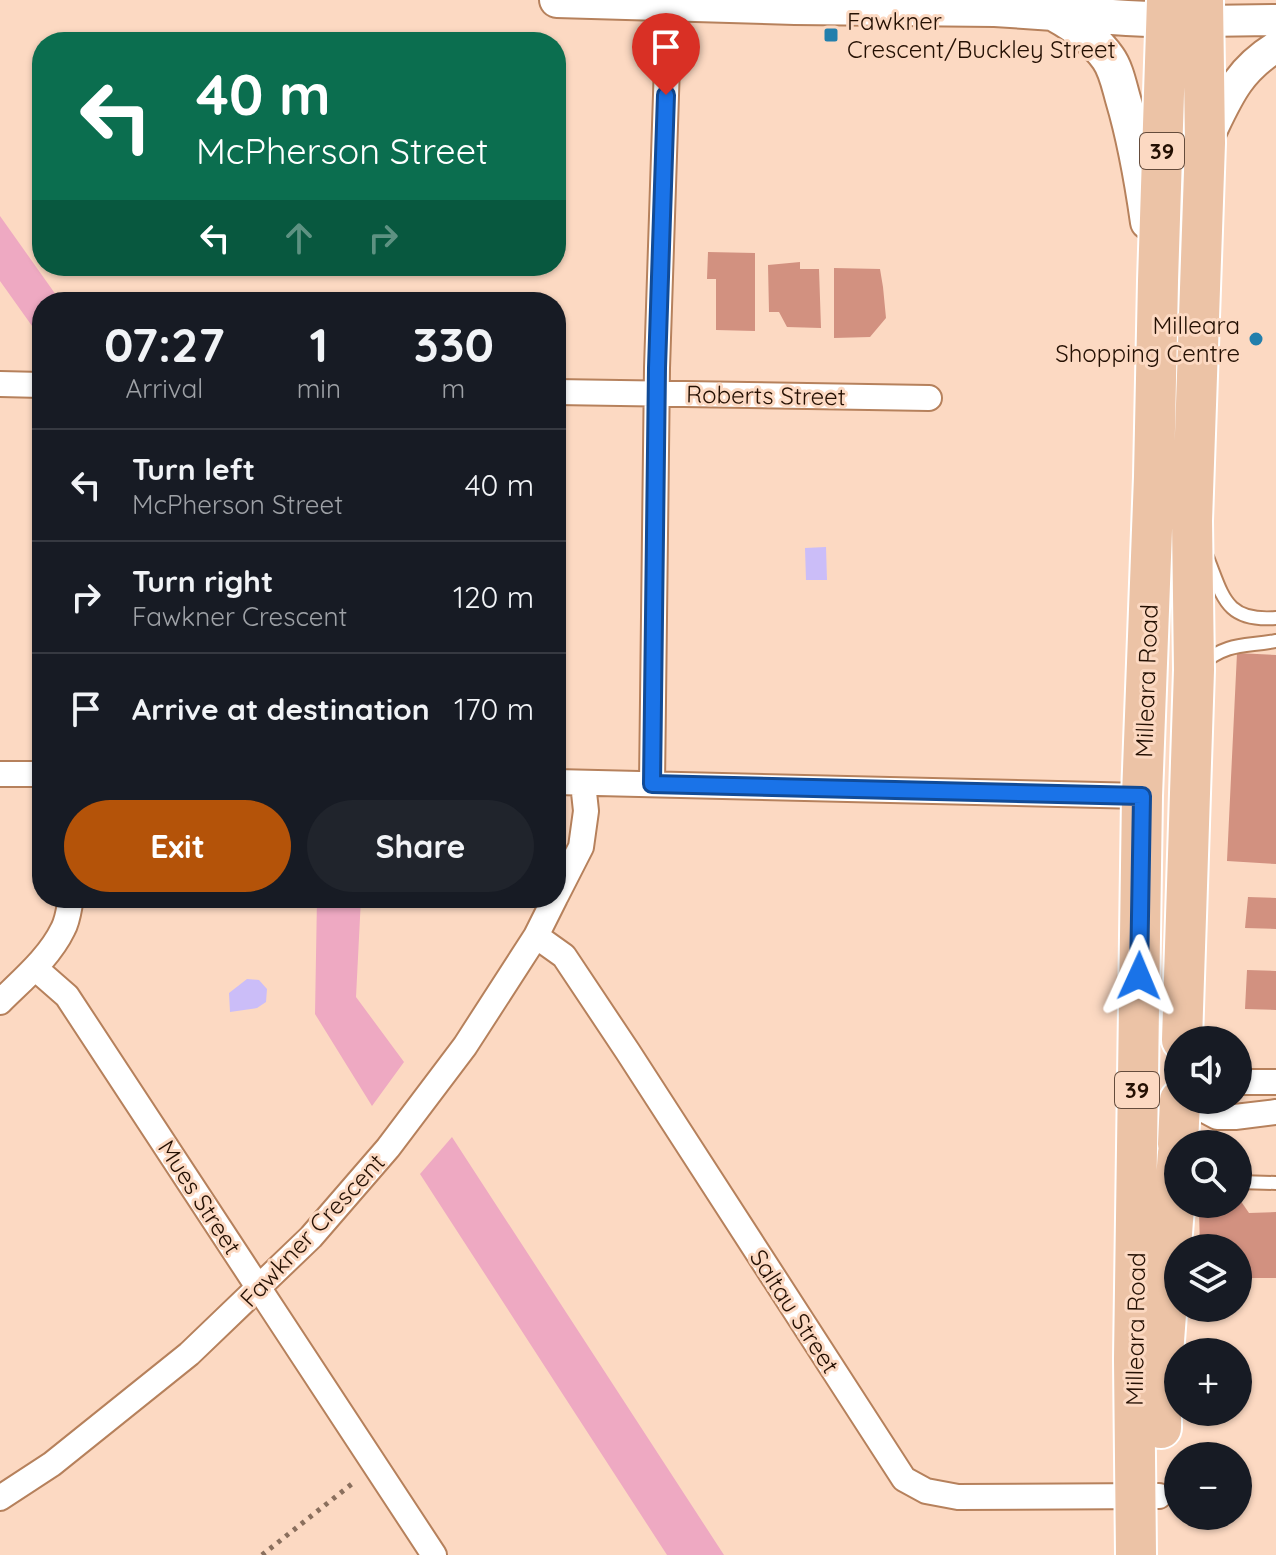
<!DOCTYPE html>
<meta charset="utf-8">
<style>
body{margin:0;font-family:Quicksand,sans-serif;background:#20242c;color:#f1f3f6;height:100vh;display:flex;flex-direction:column;font-size:30px;white-space:nowrap}
*{box-sizing:border-box;margin:0}
p{font-size:26px;color:#9ea1a6}
.icon{flex:none;width:44px;height:44px;fill:none;stroke:currentColor;stroke-width:2;stroke-linecap:round;stroke-linejoin:round}
.map{position:relative;flex:1;overflow:hidden}
.sheet{position:absolute;left:32px;top:292px;width:534px;height:616px;display:flex;flex-direction:column;background:#171b24;border-radius:32px;box-shadow:0 2px 6px #0004}
.sheet>*{flex:none}
.hud{position:absolute;left:32px;top:32px;width:534px;height:244px;border-radius:32px;box-shadow:0 2px 6px #0004;background:#0b6e4f;color:#fff;overflow:hidden}
.controls{position:absolute;left:1164px;top:1026px;display:grid;gap:16px}
.controls a{display:grid;place-items:center;width:88px;height:88px;border-radius:50%;background:#171b24;box-shadow:0 2px 6px #0004;font-size:40px}
.pin{position:absolute;display:grid;place-items:center;width:68px;height:68px;color:#fff;margin:-82px -34px;border-radius:50% 50% 50% 0;rotate:-45deg;box-shadow:0 0 8px #0007}
.pin .icon{rotate:45deg}
.me{position:absolute;width:88px;margin:-44px;rotate:1deg;stroke-linejoin:round;filter:drop-shadow(0 0 6px #0008)}
.turn{display:flex;align-items:center;gap:28px;height:168px;padding:0 32px;font-size:36px}
.turn .icon{width:104px;height:104px;stroke-width:2.5}
.turn b{display:block;font-size:56px;line-height:68px}
.lanes{display:flex;align-items:center;height:76px;padding:0 32px;background:#0003;justify-content:center;gap:40px;direction:ltr}
.lanes .off{opacity:.35}
.eta{display:flex;justify-content:space-evenly;align-items:center;height:136px;text-align:center}
.eta b{font-size:48px;font-weight:700;line-height:56px}
.button{display:flex;gap:16px;margin-top:auto;padding:16px 32px}
.button a{flex:1;height:92px;border-radius:48px;background:#b45309;color:#fff;font-size:32px;font-weight:700;line-height:92px;text-align:center}
.button a+a{background:#20242c;color:#f1f3f6}
ul{padding:0;list-style:none}
li{display:flex;align-items:center;gap:24px;height:112px;padding:0 32px;border-top:2px solid #363941}
li div{flex:1}
li b{display:block;font-size:30px}
li em{font-style:normal}
.map>svg:first-child{display:block}
.green{fill:#eea9c2}
.water{fill:#cbbdf8}
.building{fill:#d29180}
.lines{fill:none;stroke-linecap:round;stroke-linejoin:round}
.service-casing{stroke:#b6815c;stroke-width:16}
.minor-casing{stroke:#b6815c;stroke-width:28}
.tertiary-casing{stroke:#b6815c;stroke-width:34}
.secondary-casing{stroke:#b6815c;stroke-width:38}
.primary-casing{stroke:#fff;stroke-width:44}
.path{stroke:#8a6f5d;stroke-width:5;stroke-dasharray:4 6;stroke-linecap:butt}
.service{stroke:#fff;stroke-width:12}
.minor{stroke:#fff;stroke-width:24}
.tertiary{stroke:#fff;stroke-width:30}
.secondary{stroke:#fff;stroke-width:34}
.primary{stroke:#ecc3a6;stroke-width:40}
.route-casing{stroke:#114b97;stroke-width:20}
.route{stroke:#1a73e8;stroke-width:14}
.poi-dot{fill:#237fac;stroke:#fcd9c2;stroke-width:3}
.labels{text-anchor:middle;dominant-baseline:central;stroke-width:6;stroke-linejoin:round;paint-order:stroke}
.shield{fill:#fcd9c2;stroke:#654c3c;stroke-width:2}
.shield-label{font-size:22px;font-weight:bold;fill:#241003}
.poi-label{font-size:24px;fill:#241003;stroke:#fcd9c2;text-anchor:start}
.street-label{font-size:24px;fill:#241003;stroke:#fcd9c2}
</style>
<div class="map">
<svg width="1276" height="1555" viewBox="0 0 1276 1555">
<rect width="100%" height="100%" fill="#fcd9c2"/>
<path class="green" d="M0 216 61 302H42V340L0 281Z
M317 898H361L356 997 404 1062 372 1106 315 1014Z
M452 1137 724 1555H667L420 1174Z"/>
<path class="water" d="M826 547 827 580H806L805 548Z
M247 979 259 980 267 989 266 1002 257 1008 230 1012 229 993Z"/>
<path class="building" d="M708 252 755 253V331L716 330V279H707Z
M800 262V269H819L821 328 787 327 779 312H769L768 265Z
M834 268 880 269 883 287 886 318 870 337 834 338Z
M1237 653 1276 655V864L1227 861Z
M1248 897 1276 898V929L1245 928Z
M1247 970 1276 971V1010L1245 1009Z
M1238 1197 1249 1213 1276 1212V1278H1238V1248H1200L1199 1212 1205 1204H1238Z"/>
<g class="lines">
<g class="service-casing">
<path id="service" d="M1207 557C1223 596 1225 622 1276 618
M1201 664C1230 642 1242 647 1276 641
M1238 1182 1276 1183"/>
</g>
<g class="minor-casing">
<path id="minor" d="M0 384 42 385
M556 392 929 398
M0 774H42
M556 782 1142 796
M652 784 657 368 669 4
M556 896 581 847 586 811 583 783
M536 936 564 956 628 1052 904 1479 926 1491 958 1497 1159 1496
M35 968 67 996 434 1555
M0 1002C22 980 49 958 63 929 68 920 69 908 71 898
M1238 1082H1276
M1185 1100 1217 1117H1235L1276 1112
M0 1498 52 1464 189 1354 311 1237 388 1148 465 1046 536 936 555 898"/>
</g>
<g class="tertiary-casing">
<path id="tertiary" d="M1203 21 1276 20
M1207 140C1227 99 1236 72 1276 47"/>
</g>
<g class="secondary-casing">
<path id="secondary" d="M557 0 795 7 995 9 1127 18 1191 21
M1055 14C1075 25 1094 38 1108 58 1116 69 1119 85 1123 99 1135 139 1142 180 1148 222"/>
</g>
<g class="primary-casing">
<path id="primary" d="M1182 1040 1194 670 1192 521 1205 143 1203 0
M1178 1144 1180 1100
M1161 1428V1381L1178 1153
M1136 1555 1134 1359 1142 796 1154 477 1158 281 1167 0"/>
</g>
<path class="path" d="M262 1555 353 1483"/>
<use href="#service" class="service"/>
<use href="#minor" class="minor"/>
<use href="#tertiary" class="tertiary"/>
<use href="#secondary" class="secondary"/>
<use href="#primary" class="primary"/>
</g>
<g class="lines">
<g class="route-casing">
<path id="route" d="M666 95 657 368 652 784 1142 796 1139 976"/>
</g>
<use href="#route" class="route"/>
</g>
<g class="poi-dot">
<rect x="823" y="27" width="16" height="16" rx="4"/>
<circle cx="1256" cy="339" r="8"/>
</g>
<g class="labels">
<g class="shield">
<rect x="1140" y="133" width="44" height="36" rx="6"/>
<rect x="1115" y="1072" width="44" height="36" rx="6"/>
</g>
<g class="shield-label">
<text x="1162" y="151">39</text>
<text x="1137" y="1090">39</text>
</g>
<g class="poi-label">
<text x="847" y="21">Fawkner<tspan x="847" dy="28">Crescent/Buckley Street</tspan></text>
<text x="1240" y="325" text-anchor="end">Milleara<tspan x="1240" dy="28">Shopping Centre</tspan></text>
</g>
<g class="street-label">
<text transform="translate(766 395) rotate(1)">Roberts Street</text>
<text transform="translate(1146 681) rotate(-88)">Milleara Road</text>
<text transform="translate(200 1197) rotate(57)">Mues Street</text>
<text transform="translate(312 1230) rotate(-47)">Fawkner Crescent</text>
<text transform="translate(795 1311) rotate(57)">Saltau Street</text>
<text transform="translate(1135 1329) rotate(-89)">Milleara Road</text>
</g>
</g>
</svg>
<div class="controls">
<a><svg class="icon" aria-label="sound" viewBox="0 0 24 24"><path d="M4 9h4l5-4v14l-5-4H4zM17 9q2 3 0 6"/></svg></a>
<a><svg class="icon" aria-label="search" viewBox="0 0 24 24"><circle cx="10" cy="10" r="6"/><path d="M15 15l6 6"/></svg></a>
<a><svg class="icon" aria-label="layers" viewBox="0 0 24 24"><path d="M12 4l9 5-9 5-9-5zM3 14l9 5 9-5"/></svg></a>
<a>+</a>
<a>−</a>
</div>
<div class="pin" style="left:666px;top:95px;background:#d93025"><svg class="icon" aria-label="arrive" viewBox="0 0 24 24"><path d="M6 21V4h12l-3 4 3 4H6"/></svg></div>
<svg class="me" style="left:1139px;top:976px" viewBox="-20 -20 40 40"><path d="M0-17L14 15 0 8-14 15z" fill="#1a73e8" stroke="#fff" stroke-width="4"/></svg>
<div class="hud">
<div class="turn"><svg class="icon" aria-label="left" viewBox="0 0 24 24"><path d="M17 20v-9H6M10 6l-5 5 5 5"/></svg><div><b>40 m</b>McPherson Street</div></div>
<div class="lanes"><svg class="icon" aria-label="left" viewBox="0 0 24 24"><path d="M17 20v-9H6M10 6l-5 5 5 5"/></svg><svg class="icon off" aria-label="ahead" viewBox="0 0 24 24"><path d="M12 20V5M6 11l6-6 6 6"/></svg><svg class="icon off" aria-label="right" viewBox="0 0 24 24"><path d="M7 20v-9h11M14 6l5 5-5 5"/></svg></div>
</div>
<section class="sheet">
<div class="eta">
<div><b>07:27</b><p>Arrival</p></div>
<div><b>1</b><p>min</p></div>
<div><b>330</b><p>m</p></div>
</div>
<ul>
<li><svg class="icon" aria-label="left" viewBox="0 0 24 24"><path d="M17 20v-9H6M10 6l-5 5 5 5"/></svg><div><b>Turn left</b><p>McPherson Street</p></div><em>40 m</em></li>
<li><svg class="icon" aria-label="right" viewBox="0 0 24 24"><path d="M7 20v-9h11M14 6l5 5-5 5"/></svg><div><b>Turn right</b><p>Fawkner Crescent</p></div><em>120 m</em></li>
<li><svg class="icon" aria-label="arrive" viewBox="0 0 24 24"><path d="M6 21V4h12l-3 4 3 4H6"/></svg><div><b>Arrive at destination</b></div><em>170 m</em></li>
</ul>
<div class="button"><a>Exit</a><a>Share</a></div>
</section>
</div>
